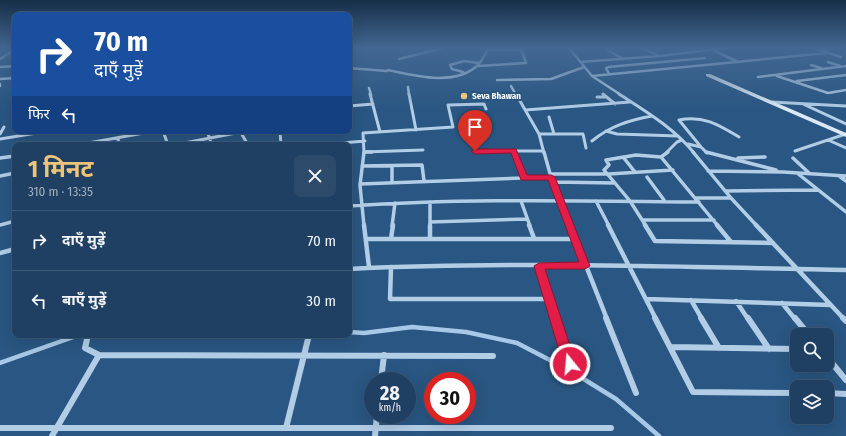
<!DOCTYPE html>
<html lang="hi">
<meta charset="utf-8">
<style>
body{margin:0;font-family:"Fira Sans Condensed","Noto Sans Devanagari",sans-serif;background:#2c4b6b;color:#f1f3f6;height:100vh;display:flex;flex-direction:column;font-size:15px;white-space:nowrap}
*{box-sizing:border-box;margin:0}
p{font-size:13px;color:#a1afbe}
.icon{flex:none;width:22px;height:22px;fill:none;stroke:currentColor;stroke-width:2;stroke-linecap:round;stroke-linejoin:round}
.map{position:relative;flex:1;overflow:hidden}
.details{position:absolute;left:12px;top:142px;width:340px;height:196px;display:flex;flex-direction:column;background:#1f4062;border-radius:8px;box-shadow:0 4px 16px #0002,0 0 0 1px #3c5977}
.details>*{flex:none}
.hud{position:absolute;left:12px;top:12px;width:340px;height:122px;border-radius:8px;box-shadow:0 4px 16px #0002,0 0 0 1px #3c5977;background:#1a4fa0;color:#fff;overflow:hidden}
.tools{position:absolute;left:790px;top:328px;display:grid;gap:8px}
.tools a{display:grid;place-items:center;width:44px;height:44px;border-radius:8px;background:#1f4062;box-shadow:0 4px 16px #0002,0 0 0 1px #3c5977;font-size:20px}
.speed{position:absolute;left:364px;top:372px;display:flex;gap:8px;font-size:20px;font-weight:700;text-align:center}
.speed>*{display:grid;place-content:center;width:52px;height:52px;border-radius:50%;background:#1f4062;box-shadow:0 4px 16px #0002,0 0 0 1px #3c5977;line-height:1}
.speed small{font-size:10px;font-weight:400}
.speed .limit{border:6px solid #d22;background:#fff;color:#111}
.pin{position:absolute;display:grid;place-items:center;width:34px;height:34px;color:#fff;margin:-41px -17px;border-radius:50% 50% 50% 0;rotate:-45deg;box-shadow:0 0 4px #0007}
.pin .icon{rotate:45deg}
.me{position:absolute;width:44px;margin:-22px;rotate:343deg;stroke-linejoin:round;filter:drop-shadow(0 0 3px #0008)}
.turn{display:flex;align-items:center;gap:14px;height:84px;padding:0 16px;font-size:18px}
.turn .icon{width:52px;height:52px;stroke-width:2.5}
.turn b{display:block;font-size:28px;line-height:34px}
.then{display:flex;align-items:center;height:38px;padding:0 16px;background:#0003;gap:8px;font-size:15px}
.round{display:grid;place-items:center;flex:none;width:42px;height:42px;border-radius:8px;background:#2c4b6b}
.overview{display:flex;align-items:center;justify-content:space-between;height:68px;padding:0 16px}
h1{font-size:24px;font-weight:700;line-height:30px;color:#edc47a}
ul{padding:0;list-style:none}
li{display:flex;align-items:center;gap:12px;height:60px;padding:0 16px;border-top:1px solid #3c5977}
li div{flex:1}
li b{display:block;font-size:15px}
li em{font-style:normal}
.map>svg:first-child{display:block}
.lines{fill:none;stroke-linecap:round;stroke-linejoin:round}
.stream{stroke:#a7c8e6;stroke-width:4.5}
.street-far4{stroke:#b2cde6;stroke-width:2.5}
.street-far3{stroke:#b2cde6;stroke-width:3}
.street-far2{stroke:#b2cde6;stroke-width:3.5}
.street-far1{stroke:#b2cde6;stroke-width:4.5}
.street{stroke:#b2cde6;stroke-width:6}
.secondary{fill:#dbe9f6;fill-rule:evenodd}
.route{fill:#e11d48;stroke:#92132f}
.poi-dot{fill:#edc47a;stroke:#295682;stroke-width:1.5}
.labels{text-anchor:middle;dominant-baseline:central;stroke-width:4;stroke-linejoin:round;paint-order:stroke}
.far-poi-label{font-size:9px;font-weight:bold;fill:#fff;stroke:#295682;text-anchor:start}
</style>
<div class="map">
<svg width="846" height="436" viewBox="0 0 846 436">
<rect width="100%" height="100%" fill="#295682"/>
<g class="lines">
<path class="stream" d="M349 332 364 333 412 327 466 332 517 343 569 370 616 399 659 436
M0 363 79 335"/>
<path class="street-far4" d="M569 48 592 76 621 95
M605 48 623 59
M643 48 659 56
M814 48 841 57
M488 49 522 50
M713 50 738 62
M821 50 833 48
M0 59 15 49
M399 59 443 48
M580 62 659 56 726 48
M828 62 840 66
M811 65 821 68
M478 66 526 63 521 48
M0 67 15 66
M349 68 387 71
M388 70C415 76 456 87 479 64 483 59 485 53 489 48
M463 72 452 69 450 65 464 61 479 63
M609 74 606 68 608 67 705 58
M592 76 827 53
M777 76 828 93 846 90
M758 77 846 66
M0 79 15 78
M497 80 551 79 584 67
M797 81 846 75
M0 84V86
M511 86 516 95
M408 87 409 95
M369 88 371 95"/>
<path class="street-far3" d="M370 94 380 132
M409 94 416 130
M516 94 539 134 544 153
M603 94 615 104
M619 94C645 111 674 128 694 153
M597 97H605
M772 102 846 106
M803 104 846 124
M349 106 373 104
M525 110 630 102
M549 117 554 134
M163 131 168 145
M207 131 212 145
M240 131 248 145
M280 131 281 145
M606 131 617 134 678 136
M0 134 4 127
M539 134H583L586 148
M118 138 119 145
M0 139 49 131
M828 140 846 148
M592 141C610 126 630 120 652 116
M688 144 701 147 707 153
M77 145 155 131
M174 145 241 132
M319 145 365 141
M701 147 679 120C703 115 719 125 739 137
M475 151H543
M514 151 515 153
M795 151 846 134
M364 152 423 150
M364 153 363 133 453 127 448 105 484 104 486 109
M666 153 677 142 682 140"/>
<path class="street-far2" d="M364 152H372
M364 152 360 185 364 226
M514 152 524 178
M544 152 551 177 570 226
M668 152 661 157 718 226
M693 152 731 198 757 226
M706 152 776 170
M623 157 635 172
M0 158 15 156
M738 158 765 157
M793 158 809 173
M362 166 422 165 424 181
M392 166V182
M708 171 783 172 846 176
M797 173 846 212
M550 174H609L673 170
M0 176 15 173
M839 176 846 181
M647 177 664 200
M553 182 615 183
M360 184 551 177
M725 191 818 190
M696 198H731
M521 201 530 226
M596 201 609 226
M430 202V226
M349 206C465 198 582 201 699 202
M642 220H714
M13 222 15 214
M430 222 527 219
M0 225 15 221
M392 226 395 203
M646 226 630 201 604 170 609 165 606 160 636 155 661 157"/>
<path class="street-far1" d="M364 225 369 267
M430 225V239
M529 225 534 238
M570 225 607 319
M608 225 656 319
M645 225 655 241 773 243
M717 225 731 242
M756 225 844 319
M366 239H574
M391 239 393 225
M0 253 15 249
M539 266 556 319
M391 267 390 299H550
M349 269C514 261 681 267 846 270
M646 299 830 305
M691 300 702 319
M736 301 748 319
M782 303 795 319"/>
<path class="street" d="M555 318 570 364
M606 318 636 393
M655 318 693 392 797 393
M701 318 719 348
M748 318 769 349
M795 318 809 335
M843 318 846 321
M88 335 85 348 99 355 493 356
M671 347 797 349
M827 357 846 380
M381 381 384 355
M827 393 846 394
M0 428H611
M286 428 309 335
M52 436 99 355
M375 436 377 415"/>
<path class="secondary" d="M706 74H710L846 133V137L706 76Z"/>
</g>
<linearGradient id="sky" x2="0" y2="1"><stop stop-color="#172f48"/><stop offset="0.44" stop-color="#436892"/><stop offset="1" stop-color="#436892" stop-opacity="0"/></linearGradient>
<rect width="846" height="109" fill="url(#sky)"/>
<path class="route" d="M516 149 527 175H551L555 177 590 266 585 269H545L576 364 574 367 570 369 565 367 563 364 534 266 539 263 579 262 548 180H521L511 153 475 154 471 151 475 149Z"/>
<circle class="poi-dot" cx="464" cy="96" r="4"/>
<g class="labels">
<g class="far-poi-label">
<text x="472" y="96">Seva Bhawan</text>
</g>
</g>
</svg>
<div class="tools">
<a><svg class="icon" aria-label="search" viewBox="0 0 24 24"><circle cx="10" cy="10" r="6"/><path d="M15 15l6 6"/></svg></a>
<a><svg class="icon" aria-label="layers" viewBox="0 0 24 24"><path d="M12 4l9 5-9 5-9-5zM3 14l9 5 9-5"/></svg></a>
</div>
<div class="speed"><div>28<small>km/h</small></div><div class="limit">30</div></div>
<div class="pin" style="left:475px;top:151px;background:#d93025"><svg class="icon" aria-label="arrive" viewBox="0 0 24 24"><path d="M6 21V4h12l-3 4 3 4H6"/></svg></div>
<svg class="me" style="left:570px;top:364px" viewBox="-20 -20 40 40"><circle r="17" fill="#e11d48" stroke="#fff" stroke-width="3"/><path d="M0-11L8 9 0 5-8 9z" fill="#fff"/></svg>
<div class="hud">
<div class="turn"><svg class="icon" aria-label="right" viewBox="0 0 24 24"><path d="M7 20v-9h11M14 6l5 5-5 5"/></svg><div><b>70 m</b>दाएँ मुड़ें</div></div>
<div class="then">फिर<svg class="icon" aria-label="left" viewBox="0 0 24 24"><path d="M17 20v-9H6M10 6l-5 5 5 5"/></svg></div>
</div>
<section class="details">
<div class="overview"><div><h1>1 मिनट</h1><p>310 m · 13:35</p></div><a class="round"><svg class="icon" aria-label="close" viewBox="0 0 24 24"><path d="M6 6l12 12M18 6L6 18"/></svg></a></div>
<ul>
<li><svg class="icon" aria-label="right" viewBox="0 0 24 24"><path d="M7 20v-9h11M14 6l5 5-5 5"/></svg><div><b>दाएँ मुड़ें</b></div><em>70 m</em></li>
<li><svg class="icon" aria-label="left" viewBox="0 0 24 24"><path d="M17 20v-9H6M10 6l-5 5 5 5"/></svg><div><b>बाएँ मुड़ें</b></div><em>30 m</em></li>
</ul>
</section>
</div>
